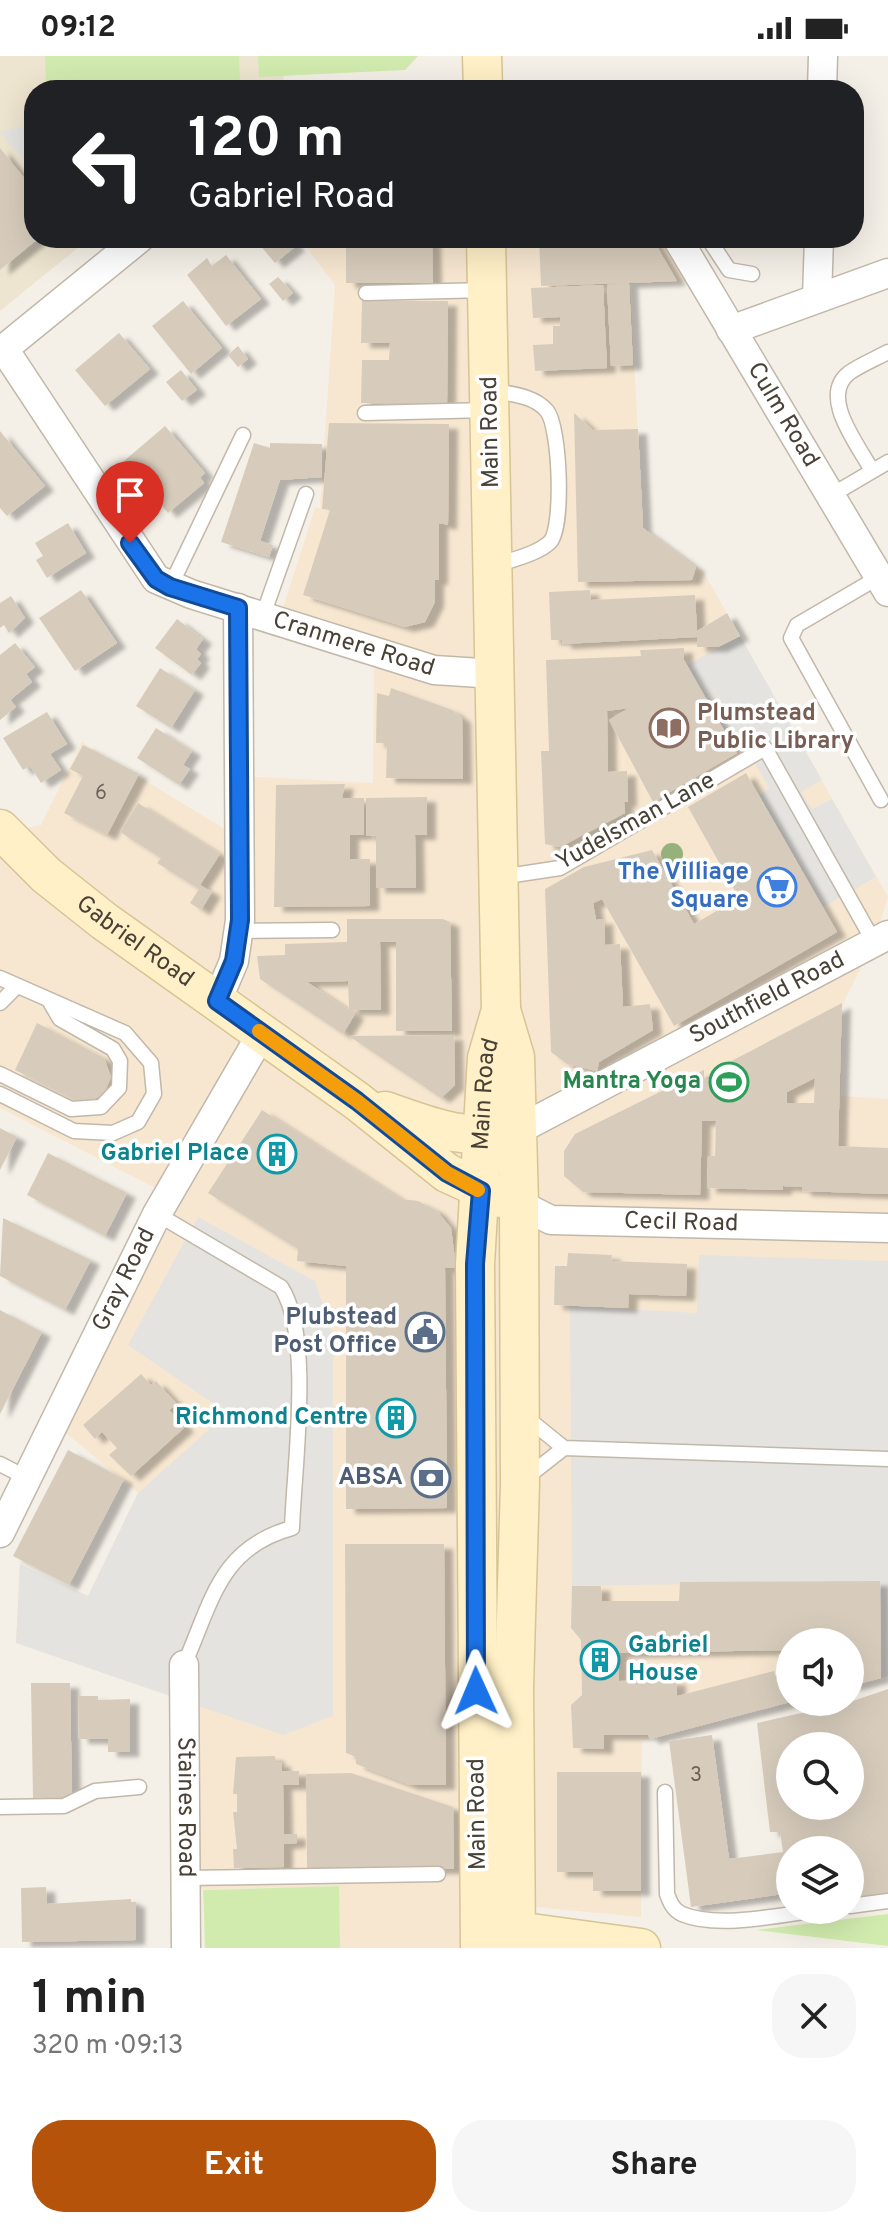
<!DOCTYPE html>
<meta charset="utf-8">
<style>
body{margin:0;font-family:Overpass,sans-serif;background:#f6f6f6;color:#222;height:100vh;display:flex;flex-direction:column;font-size:30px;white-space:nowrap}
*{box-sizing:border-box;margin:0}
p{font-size:26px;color:#767676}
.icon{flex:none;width:44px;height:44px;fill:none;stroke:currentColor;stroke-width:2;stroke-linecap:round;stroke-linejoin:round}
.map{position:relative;height:1892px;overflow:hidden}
.panel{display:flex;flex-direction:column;background:#fff;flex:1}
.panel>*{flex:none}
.hud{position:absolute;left:24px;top:24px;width:840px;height:168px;border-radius:32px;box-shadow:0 8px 32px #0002;background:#202124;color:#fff;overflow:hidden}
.controls{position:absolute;left:776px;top:1572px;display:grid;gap:16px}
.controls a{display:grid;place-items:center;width:88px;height:88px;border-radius:50%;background:#fff;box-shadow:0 8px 32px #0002;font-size:40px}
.pin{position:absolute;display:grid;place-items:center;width:68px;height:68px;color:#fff;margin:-82px -34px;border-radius:50% 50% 50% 0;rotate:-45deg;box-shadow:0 0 8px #0007}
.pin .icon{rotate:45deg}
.me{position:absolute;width:88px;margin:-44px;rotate:359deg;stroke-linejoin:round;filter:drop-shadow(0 0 6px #0008)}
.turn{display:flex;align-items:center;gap:28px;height:168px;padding:0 32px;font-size:36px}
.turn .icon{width:104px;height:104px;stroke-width:2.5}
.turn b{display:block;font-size:56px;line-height:68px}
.round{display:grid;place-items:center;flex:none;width:84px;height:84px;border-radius:32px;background:#f6f6f6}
.overview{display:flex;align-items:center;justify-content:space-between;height:136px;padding:0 32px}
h1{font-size:48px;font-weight:700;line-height:60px}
.button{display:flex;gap:16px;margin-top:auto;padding:16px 32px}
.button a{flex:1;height:92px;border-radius:32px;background:#b45309;color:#fff;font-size:32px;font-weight:700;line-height:92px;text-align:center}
.button a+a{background:#f6f6f6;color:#222}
.status{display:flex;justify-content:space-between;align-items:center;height:56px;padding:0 40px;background:#fff;direction:ltr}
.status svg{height:22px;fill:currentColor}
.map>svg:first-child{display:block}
.commercial{fill:#f7e7d1}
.education{fill:#eee5d0}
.green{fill:#d1ebae}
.parking{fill:#e5e3df}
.building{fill:#d7ccbc;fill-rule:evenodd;filter:url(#shadow)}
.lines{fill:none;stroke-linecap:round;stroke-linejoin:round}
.lane-casing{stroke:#c1b8a9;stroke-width:17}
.street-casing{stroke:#c1b8a9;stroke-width:31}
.secondary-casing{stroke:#d7c495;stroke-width:41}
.lane{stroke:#fff;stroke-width:14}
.street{stroke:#fff;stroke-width:28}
.secondary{stroke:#fff0c7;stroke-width:38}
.tree{fill:#96b17c}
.route-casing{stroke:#114b97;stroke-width:20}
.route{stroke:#1a73e8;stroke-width:14}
.slow{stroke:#f59e0b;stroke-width:14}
.labels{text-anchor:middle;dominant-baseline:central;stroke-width:7;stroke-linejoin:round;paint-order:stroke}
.number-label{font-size:20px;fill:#6c6458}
.street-label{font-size:24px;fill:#484136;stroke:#fff}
.education-label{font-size:24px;font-weight:bold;fill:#785e54;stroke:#fff;text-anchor:start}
.shop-label{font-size:24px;font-weight:bold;fill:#366cbe;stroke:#fff;text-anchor:end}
.leisure-label{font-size:24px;font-weight:bold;fill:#27864d;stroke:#fff;text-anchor:end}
.culture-label{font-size:24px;font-weight:bold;fill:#0d838f;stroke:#fff;text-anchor:end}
.service-label{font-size:24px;font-weight:bold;fill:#4e5e75;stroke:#fff;text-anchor:end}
</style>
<div class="status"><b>09:12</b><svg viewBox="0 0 49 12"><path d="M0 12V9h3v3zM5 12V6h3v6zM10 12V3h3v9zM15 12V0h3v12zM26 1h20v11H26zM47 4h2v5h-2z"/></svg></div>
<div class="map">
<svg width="888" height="1892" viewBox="0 0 888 1892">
<defs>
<filter id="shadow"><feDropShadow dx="9" dy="5" stdDeviation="2" flood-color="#0004"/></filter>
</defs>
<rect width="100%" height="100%" fill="#f5f0e7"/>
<path class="commercial" d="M299 182H677L702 225 630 228 643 472 703 515 888 841 874 886 843 948 841 1040 888 1043V1620L850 1630V1586H790V1646L642 1685 641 1861 480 1846V1892H340L338 1830 186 1834 184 1644 16 1587 20 1508 88 1540 138 1437 55 1368 169 1139 0 1052V770L5 776 41 769 82 686 238 781 239 720 373 727 374 596 279 564 315 452H320L335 229Z"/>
<path class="education" d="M0 0H418L284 20 283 26 274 34H34V182H90L0 255Z"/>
<path class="green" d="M45 0H239L240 24 46 27Z
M258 0H418L405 14 259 21Z
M339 1830 340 1892H205L203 1834Z
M888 1858V1890L756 1874Z"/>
<path class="parking" d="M34 68V117L0 76Z
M740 580 822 724 801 736 812 753 832 743 876 821 823 851 759 739 769 732 737 676 728 681 687 609Z
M198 1161 315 1225 333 1281V1660L283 1679 16 1587 20 1508 88 1540 138 1437 227 1357 128 1289Z
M699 1199 888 1205V1620L881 1622 880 1525 572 1530 570 1250 697 1257Z"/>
<path class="building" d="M0 92 34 134V182H39L0 214Z
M254 182H289L296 190 275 207Z
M346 182H432L433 227H346Z
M539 182H652L677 225 629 227 633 309 611 310 607 229 622 227 541 230Z
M226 199 261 243 226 270 187 219 207 202 212 210Z
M278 221 293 237 283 245 269 228Z
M603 229 607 312 535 315 533 289 553 288V270H560V261L533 262 531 232Z
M183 245 222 292 191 318 152 270Z
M362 245H448L447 348 361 347 362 304H389L390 287H361Z
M119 277 150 313 105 350 75 314Z
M238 290 248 303 238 311 228 299Z
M181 314 197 334 182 345 166 326Z
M574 357 593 374 638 373 643 472 696 511 692 524 578 526Z
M329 367 449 368 448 469 439 467V524H435V546L425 566 405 571 303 539 330 454 322 453Z
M165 370 205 417 200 421 204 427 168 457 124 405Z
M0 375 45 430 7 460 0 452Z
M254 387 270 392V387L322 388V421L280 424 260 485 273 489 269 501 221 486Z
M68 467 86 497 47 522 36 504 43 500 35 487Z
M81 534 117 587 75 615 39 562Z
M590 534 591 544 695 539 697 575 727 557 740 580 718 591H697V581L563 588 562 584H551L549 536Z
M11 540 25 562 9 577 4 569 0 572V547Z
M177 563 203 583 196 593 201 598 197 603 201 607 192 619 155 592Z
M15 587 35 611 26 618 32 626 10 644 16 651 0 664V599Z
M684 592V604L737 697 653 746 609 664 629 652 607 655 608 716 627 715 628 746H624L625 757 560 791 545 788 541 695H549L546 604 641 600 640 594Z
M160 612 195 634 171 672 136 650Z
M391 632 452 654 462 662 463 723 386 722 387 687H376L377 637 389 640Z
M47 656 67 688 50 698 61 714 41 727 30 710 23 714 3 682Z
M156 672 192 695 183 709 190 713 179 729 137 702Z
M83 689 139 718 107 779 64 757 83 720 70 713Z
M746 717 837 876 674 970 602 843 593 847 596 864 604 863 605 889 620 888 623 951 650 948 653 974 599 1006 597 1015 567 1008 551 996 545 833 584 811 652 794 694 868 739 842 688 751Z
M345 728 342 742H364V779H350V803H370V850L274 851 276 729Z
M427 741V779H415L416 832H376V779L366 780V742Z
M138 747 220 798 200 829 212 836 201 854 190 847 199 833 157 807 161 802 120 776Z
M347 863H443L450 866 452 975H396V886H380L381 954H349L348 925 307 926 355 958 343 978 260 923 257 900 285 899V888L347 886Z
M842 947 838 1090 888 1092V1138L802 1135V1131L783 1130V1134L707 1132 708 1100H715L716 1065H702L700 1139 583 1136 564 1120V1095L575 1078 704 1014V1023H718V1012ZM815 1022 814 1047H787V1036Z
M37 967 104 1002 111 1021 103 1040 80 1047 15 1014Z
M454 979 455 1029 441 1042 349 980Z
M262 1054 401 1143 418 1145 436 1154 451 1172 456 1212H445L447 1452 346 1453V1210L297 1205 298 1193 208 1137Z
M0 1072 17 1081 0 1114Z
M48 1097 127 1137 105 1180 27 1139Z
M3 1162 91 1204 65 1254 0 1220Z
M568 1197 612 1199 611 1205 687 1208 686 1240 629 1238 628 1252 554 1249 555 1210H567Z
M0 1254 42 1276 0 1358Z
M141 1318 151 1329 156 1325 177 1348 169 1354 185 1371 131 1420 109 1399 117 1392 102 1376 95 1383 83 1369Z
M68 1394 124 1423 69 1529 13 1500Z
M345 1488H444L446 1729H410L356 1708V1701L346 1697Z
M880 1525 881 1622 850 1630V1586H790V1594L619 1597V1625L677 1624V1640L774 1615 775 1620 790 1617V1646L650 1683 648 1679H604V1693L573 1692 571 1649 582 1639 581 1584 571 1572 572 1530H601L602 1545H679L680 1526Z
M31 1627H70L72 1741 33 1742Z
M888 1633V1838L850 1843V1794H790V1837L691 1851 669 1685 712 1679 729 1803 783 1796 780 1776H770L757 1667 850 1646ZM790 1690H850V1750H790Z
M78 1640H98V1644L130 1643V1696H108V1683H79Z
M275 1700 276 1706H282V1715H299V1729H283L284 1778H297V1787L284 1788V1811L234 1812 233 1793H237L233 1756H237V1738H233L236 1701Z
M557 1716H641V1835H593V1816H557Z
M351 1717 453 1751 454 1813H307L306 1718Z
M46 1831 47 1848 131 1843V1846H136V1884L22 1886 21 1832Z"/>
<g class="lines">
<g class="lane-casing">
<path id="lane" d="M708 182 729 214 752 218
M366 237 487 234
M490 334C509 338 534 339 547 355 560 371 564 471 550 486 538 498 510 504 494 510
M365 357 489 354
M872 415C860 391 818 341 849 317 860 309 875 303 888 296
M830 440 888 406
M879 521 797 569 791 582 881 744
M170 531 243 379
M263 559 306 438
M500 821 560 812 765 692 874 886
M239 875 332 874
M0 922 125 977 151 1007 154 1038 138 1066 113 1077 74 1075 0 1038
M0 947 17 930
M0 1018 71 1053 101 1051 119 1032 120 1005 113 993 60 963 50 946
M157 1158 281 1231C313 1280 294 1410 292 1472 219 1492 212 1546 184 1609
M527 1362 564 1392
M0 1408 27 1422
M527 1421 564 1392 888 1403
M665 1736 667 1838C670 1846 673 1854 682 1858 717 1873 780 1859 817 1854
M0 1751 64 1750 95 1735 139 1731
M185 1822 438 1818
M850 1850 888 1845"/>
</g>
<g class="street-casing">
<g id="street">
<path d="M822 34 823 0"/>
<path id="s1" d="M677 182 888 536"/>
<path d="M817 242 819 182"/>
<path d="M731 274 888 217"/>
<path id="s2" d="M4 293 156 523 191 538 434 614 496 618"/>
<path d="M0 296 140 182"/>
<path d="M217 945 234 905 240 864 238 552"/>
<path id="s3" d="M518 1074 888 879"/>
<path id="s4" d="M519 1148 551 1164 888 1172"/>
<path id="s5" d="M0 1477 157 1158 262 977"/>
<path id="s6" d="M184 1609 186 1892"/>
</g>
</g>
<g class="secondary-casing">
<g id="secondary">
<path d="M482 0 483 34"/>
<path id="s7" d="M0 773 46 819 104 865 357 1045 447 1117 501 1142"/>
<path d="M501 954 515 1001 519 1148 520 1428 514 1630 516 1892"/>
<path d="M385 1055C432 1071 461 1085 511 1075"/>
<path d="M493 1872 641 1892"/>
<path id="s8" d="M480 1892 475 1208 487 1002 501 954 486 182"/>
</g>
</g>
<use href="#lane" class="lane"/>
<use href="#street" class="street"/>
<use href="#secondary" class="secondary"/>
</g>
<circle class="tree" cx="672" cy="798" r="11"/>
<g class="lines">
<g class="route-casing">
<path id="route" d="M130 487 156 523 170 531 238 552 240 864 234 905 217 945 357 1045 447 1117 481 1135 475 1208 476 1635"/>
</g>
<use href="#route" class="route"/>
<path class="slow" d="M259 975 357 1045 447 1117 478 1134"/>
</g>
<defs>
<g id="library-ring" transform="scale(2)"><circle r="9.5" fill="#fff" stroke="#8d6e63" stroke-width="1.5"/><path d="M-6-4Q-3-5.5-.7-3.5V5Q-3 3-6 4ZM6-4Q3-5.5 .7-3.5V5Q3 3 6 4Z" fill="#8d6e63"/></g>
<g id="supermarket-ring" transform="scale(2)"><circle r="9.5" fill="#fff" stroke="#3f7fe0" stroke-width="1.5"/><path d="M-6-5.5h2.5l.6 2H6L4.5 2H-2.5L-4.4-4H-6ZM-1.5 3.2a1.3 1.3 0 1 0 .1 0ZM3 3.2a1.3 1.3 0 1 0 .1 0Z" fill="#3f7fe0"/></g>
<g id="stadium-ring" transform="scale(2)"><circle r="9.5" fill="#fff" stroke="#2e9e5b" stroke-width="1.5"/><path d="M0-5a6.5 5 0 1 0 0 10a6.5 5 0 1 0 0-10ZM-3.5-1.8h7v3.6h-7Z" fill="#2e9e5b"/></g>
<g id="building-ring" transform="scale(2)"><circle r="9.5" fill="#fff" stroke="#0f9aa8" stroke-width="1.5"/><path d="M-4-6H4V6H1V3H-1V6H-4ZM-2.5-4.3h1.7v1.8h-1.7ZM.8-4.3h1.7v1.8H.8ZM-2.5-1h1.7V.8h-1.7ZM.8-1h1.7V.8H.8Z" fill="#0f9aa8"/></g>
<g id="civic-ring" transform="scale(2)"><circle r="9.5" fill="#fff" stroke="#5c6f8a" stroke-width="1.5"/><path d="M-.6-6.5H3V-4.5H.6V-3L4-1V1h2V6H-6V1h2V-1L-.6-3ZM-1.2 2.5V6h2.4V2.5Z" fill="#5c6f8a"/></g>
<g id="bank-ring" transform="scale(2)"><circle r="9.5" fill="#fff" stroke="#5c6f8a" stroke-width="1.5"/><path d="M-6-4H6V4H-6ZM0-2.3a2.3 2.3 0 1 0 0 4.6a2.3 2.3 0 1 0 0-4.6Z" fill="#5c6f8a"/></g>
</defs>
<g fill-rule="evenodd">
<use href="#library-ring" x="669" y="672"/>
<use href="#supermarket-ring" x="777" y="831"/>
<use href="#stadium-ring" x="729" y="1026"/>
<use href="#building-ring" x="277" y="1098"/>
<use href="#civic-ring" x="425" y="1276"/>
<use href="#building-ring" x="396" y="1362"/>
<use href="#bank-ring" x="431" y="1422"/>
<use href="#building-ring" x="600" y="1604"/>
</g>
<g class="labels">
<g class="number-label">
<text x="101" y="738">6</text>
<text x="696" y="1720">3</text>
</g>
<g class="street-label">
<text stroke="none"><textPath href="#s1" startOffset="206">Culm Road</textPath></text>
<text transform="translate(491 376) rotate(-91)">Main Road</text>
<text stroke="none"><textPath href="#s2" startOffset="484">Cranmere Road</textPath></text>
<text transform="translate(636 766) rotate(-29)">Yudelsman Lane</text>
<text stroke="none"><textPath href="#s7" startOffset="176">Gabriel Road</textPath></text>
<text stroke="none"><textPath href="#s3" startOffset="282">Southfield Road</textPath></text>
<text stroke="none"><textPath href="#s8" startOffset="854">Main Road</textPath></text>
<text stroke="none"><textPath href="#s4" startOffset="166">Cecil Road</textPath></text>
<text stroke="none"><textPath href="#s5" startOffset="282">Gray Road</textPath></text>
<text stroke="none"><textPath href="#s6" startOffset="142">Staines Road</textPath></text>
<text transform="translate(478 1758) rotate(-91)">Main Road</text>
</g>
<g class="education-label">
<text x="697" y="658">Plumstead<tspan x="697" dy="28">Public Library</tspan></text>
</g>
<g class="shop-label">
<text x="749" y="817">The Villiage<tspan x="749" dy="28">Square</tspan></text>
</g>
<g class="leisure-label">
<text x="701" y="1026">Mantra Yoga</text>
</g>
<g class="culture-label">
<text x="249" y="1098">Gabriel Place</text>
<text x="368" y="1362">Richmond Centre</text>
<text x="628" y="1590" text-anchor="start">Gabriel<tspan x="628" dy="28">House</tspan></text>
</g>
<g class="service-label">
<text x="397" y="1262">Plubstead<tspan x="397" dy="28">Post Office</tspan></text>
<text x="403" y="1422">ABSA</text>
</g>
</g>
</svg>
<div class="controls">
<a><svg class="icon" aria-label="sound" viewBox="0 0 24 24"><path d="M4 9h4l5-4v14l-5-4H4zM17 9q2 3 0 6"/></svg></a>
<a><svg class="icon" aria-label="search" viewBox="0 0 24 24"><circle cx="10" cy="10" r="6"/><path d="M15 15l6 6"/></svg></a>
<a><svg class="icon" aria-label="layers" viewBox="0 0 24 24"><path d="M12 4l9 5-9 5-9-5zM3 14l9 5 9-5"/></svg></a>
</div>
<div class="pin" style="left:130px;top:487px;background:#d93025"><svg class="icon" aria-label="arrive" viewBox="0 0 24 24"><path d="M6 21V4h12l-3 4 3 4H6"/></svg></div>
<svg class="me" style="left:476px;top:1635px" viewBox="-20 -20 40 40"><path d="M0-17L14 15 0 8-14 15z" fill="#1a73e8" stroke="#fff" stroke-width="4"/></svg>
<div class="hud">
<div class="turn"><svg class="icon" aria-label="left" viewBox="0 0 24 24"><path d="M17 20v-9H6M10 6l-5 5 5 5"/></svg><div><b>120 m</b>Gabriel Road</div></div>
</div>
</div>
<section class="panel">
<div class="overview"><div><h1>1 min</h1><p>320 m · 09:13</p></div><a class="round"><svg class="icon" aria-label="close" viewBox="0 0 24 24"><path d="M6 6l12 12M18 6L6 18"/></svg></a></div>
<div class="button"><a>Exit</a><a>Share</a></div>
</section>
